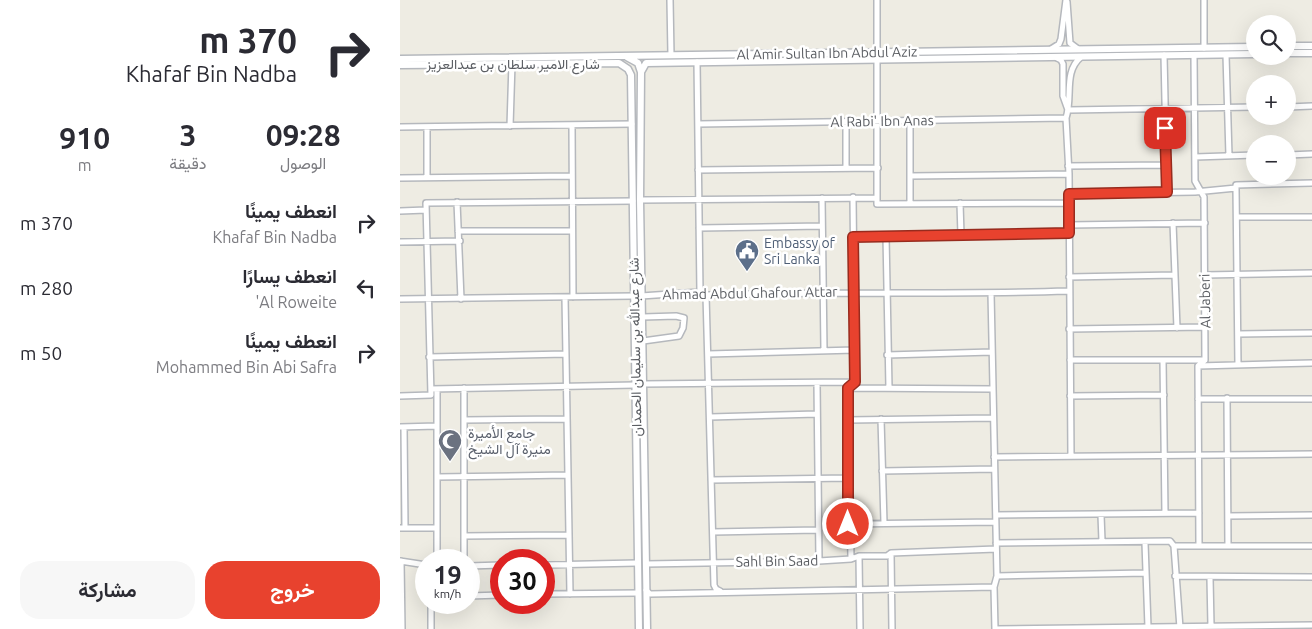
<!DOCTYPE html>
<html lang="ar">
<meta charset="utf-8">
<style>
body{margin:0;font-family:Ubuntu,Vazirmatn,sans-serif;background:#f7f7f7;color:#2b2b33;direction:rtl;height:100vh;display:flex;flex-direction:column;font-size:19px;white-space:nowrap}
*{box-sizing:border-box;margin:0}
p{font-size:16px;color:#7c7c81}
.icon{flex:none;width:28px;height:28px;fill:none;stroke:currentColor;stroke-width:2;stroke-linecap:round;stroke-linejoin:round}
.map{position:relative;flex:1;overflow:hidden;direction:ltr}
.sheet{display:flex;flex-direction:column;background:#fff;width:400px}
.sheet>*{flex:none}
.top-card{background:#fff;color:#2b2b33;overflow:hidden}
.tools{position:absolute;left:846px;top:15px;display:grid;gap:10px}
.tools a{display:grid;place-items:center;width:50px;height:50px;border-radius:50%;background:#fff;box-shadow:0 5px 20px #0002;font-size:25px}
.speed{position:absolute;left:15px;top:549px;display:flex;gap:10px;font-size:25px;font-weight:700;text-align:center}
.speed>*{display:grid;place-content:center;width:65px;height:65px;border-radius:50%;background:#fff;box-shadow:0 5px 20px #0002;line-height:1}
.speed small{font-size:12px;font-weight:400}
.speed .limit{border:8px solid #d22;background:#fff;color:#111}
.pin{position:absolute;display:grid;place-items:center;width:42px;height:42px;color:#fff;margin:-21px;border-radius:10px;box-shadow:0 2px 8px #0006}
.me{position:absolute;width:55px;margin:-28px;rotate:0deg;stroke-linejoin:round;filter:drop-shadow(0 0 4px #0008)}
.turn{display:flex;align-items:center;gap:18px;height:105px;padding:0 20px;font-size:22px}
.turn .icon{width:65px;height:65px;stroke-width:2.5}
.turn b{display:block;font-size:35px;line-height:42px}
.eta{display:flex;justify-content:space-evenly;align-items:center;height:85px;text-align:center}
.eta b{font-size:30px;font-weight:700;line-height:35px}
.action{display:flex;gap:10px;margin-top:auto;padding:10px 20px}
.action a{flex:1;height:58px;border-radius:20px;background:#e8422e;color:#fff;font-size:20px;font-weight:700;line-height:58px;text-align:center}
.action a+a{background:#f7f7f7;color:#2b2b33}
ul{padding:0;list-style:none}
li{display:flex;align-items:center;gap:15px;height:65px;padding:0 20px}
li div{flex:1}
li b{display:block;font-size:19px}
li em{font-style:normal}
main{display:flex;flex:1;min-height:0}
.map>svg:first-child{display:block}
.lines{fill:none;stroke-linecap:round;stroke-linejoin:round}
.minor-casing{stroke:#b5b8bd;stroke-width:8}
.tertiary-casing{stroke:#b5b8bd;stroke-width:9}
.minor{stroke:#fff;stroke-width:5}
.tertiary{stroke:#fff;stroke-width:6}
.route-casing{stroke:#972b1e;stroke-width:12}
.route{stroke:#e8422e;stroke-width:9}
.labels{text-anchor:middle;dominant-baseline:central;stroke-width:5;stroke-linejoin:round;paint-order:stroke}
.street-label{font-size:14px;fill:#5b5e63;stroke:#fff}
.service-label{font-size:14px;fill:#4e5e75;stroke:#fff;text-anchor:start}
.worship-label{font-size:14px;fill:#5b616d;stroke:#fff;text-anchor:start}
</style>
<main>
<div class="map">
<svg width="912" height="629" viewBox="0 0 912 629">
<rect width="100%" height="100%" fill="#eeece3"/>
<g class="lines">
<g class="minor-casing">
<path id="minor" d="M270 0 271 55
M477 0V53
M804 0V48
M667 2 670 43 678 49
M651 49 659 44 661 39 666 0
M764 55 767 192
M794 55 795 181 804 197 805 360 798 366 799 545
M826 55 829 156
M657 58 661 60 663 64V96L668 110
M477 59V204L669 203
M297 62 300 292
M888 107 912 106
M669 110 855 107
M446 122V168
M298 124 666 118
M172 125 173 297
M110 126 112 63
M0 127 232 124
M27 127V177
M888 155 912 154
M795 157 855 155
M668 166 766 165
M298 170 478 168
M510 176 669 174
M0 178 172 176
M836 188 838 365
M669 194 795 192 836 188V185L912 183
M422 198 424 350
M240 200 477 198
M57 202 61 299
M510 203V121
M560 203 561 235
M0 211 26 210
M837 217H912
M773 223 777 328
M669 225 805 223
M299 228 422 226
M58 231H172
M486 236 489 388
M453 237 669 233
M0 242 60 241
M805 275 912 273
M669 277 775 275
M591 293 597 576 594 587 595 629 912 625
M306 295 314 585 316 589 320 591
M241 296 300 292 306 295C427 291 548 295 669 291
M165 297 170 594
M0 299 234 296
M243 317 276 316 284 318 283 328 279 336 243 341
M669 329 805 327
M838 334 912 333
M308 354 455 350
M487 355 592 352
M29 357 166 354
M670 360H805
M763 360 765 513
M798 366 912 363
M417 383 419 561
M243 384 454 382
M64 388V560
M448 388 592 389
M31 389 235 385
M37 389V560
M0 396 31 395 26 203 233 201
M670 396 764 395
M827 398 828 546
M798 399H912
M310 417 417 414
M481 419 484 523
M64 420 166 419
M448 420 593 418
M0 427 37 426
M4 427 5 528
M671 456 669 174 666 118C673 97 663 72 681 57
M594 457 912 454
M482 471 594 469
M37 477 167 475
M311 480 449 478
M596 515 799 513
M701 515 702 541
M828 516 912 515
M449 524 595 522
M0 528H37
M313 532 418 530
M64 536 169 535
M596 543 770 541 774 546H912
M745 543 748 627
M774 546 780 628
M491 553 492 629
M459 556 460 629
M451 559 448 388 455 382 453 197
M0 561 26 565
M1 561 2 629
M246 564 419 561 451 559 459 556H487L491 553 596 549
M144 565 237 563
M69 566 101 565
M597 576 746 573
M775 576 912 577
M810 578 811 626
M246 590 250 594 594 587
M144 594 238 593
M69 596 101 595
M31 602V629"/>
</g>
<g class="tertiary-casing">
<path id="tertiary" d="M888 46H912
M888 53H912
M227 57 238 63 241 72 240 200 247 629
M0 59 855 47
M0 65 219 63 228 69 231 75 239 629
M241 72 246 63 855 54"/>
</g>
<use href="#minor" class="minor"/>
<use href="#tertiary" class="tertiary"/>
</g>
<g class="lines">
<g class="route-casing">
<path id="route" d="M448 524V388L455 382 453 237 669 233V194L767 192 765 128"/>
</g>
<use href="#route" class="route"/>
</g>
<defs>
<g id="civic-pin" transform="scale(1.25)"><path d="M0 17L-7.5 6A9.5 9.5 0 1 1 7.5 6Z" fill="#5c6f8a" stroke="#fff"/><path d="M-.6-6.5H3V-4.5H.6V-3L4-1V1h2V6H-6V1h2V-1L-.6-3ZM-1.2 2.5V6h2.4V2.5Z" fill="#fff"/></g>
<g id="mosque-pin" transform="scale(1.25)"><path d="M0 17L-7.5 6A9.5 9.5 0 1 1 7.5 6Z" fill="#6b7280" stroke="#fff"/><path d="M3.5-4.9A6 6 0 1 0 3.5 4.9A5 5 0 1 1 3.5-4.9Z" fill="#fff"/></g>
</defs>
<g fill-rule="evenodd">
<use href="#civic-pin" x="347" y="251"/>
<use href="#mosque-pin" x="50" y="441"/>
</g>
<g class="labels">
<g class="street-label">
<text transform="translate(427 53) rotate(-1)">Al Amir Sultan Ibn Abdul Aziz</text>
<text x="113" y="64">شارع الامير سلطان بن عبدالعزيز</text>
<text transform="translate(482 121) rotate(-1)">Al Rabi' Ibn Anas</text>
<text transform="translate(350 293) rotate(-1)">Ahmad Abdul Ghafour Attar</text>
<text transform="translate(805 301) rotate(-91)">Al Jaberi</text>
<text transform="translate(235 347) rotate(-91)">شارع عبدالله بن سليمان الحمدان</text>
<text transform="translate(377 561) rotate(-1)">Sahl Bin Saad</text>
</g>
<g class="service-label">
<text x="364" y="243">Embassy of<tspan x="364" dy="16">Sri Lanka</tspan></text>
</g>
<g class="worship-label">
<text x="68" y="433">جامع الأميرة<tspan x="68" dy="16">منيرة آل الشيخ</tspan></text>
</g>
</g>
</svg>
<div class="tools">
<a><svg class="icon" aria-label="search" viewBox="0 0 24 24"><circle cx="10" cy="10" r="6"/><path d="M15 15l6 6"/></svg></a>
<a>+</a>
<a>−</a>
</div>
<div class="speed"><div>19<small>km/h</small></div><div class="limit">30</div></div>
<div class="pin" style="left:765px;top:128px;background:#d93025"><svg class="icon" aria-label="arrive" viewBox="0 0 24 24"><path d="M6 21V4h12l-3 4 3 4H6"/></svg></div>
<svg class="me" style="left:448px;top:524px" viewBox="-20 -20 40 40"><circle r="17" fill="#e8422e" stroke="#fff" stroke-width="3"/><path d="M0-11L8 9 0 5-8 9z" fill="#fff"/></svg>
</div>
<section class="sheet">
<div class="top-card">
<div class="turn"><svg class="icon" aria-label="right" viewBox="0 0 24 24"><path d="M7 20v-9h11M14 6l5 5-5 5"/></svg><div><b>370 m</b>Khafaf Bin Nadba</div></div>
</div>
<div class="eta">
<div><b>09:28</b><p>الوصول</p></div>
<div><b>3</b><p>دقيقة</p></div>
<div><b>910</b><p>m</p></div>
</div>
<ul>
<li><svg class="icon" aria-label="right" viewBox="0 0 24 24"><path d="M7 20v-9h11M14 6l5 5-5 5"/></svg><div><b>انعطف يمينًا</b><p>Khafaf Bin Nadba</p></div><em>370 m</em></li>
<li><svg class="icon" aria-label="left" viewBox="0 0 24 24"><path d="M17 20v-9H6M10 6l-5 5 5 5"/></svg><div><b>انعطف يسارًا</b><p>Al Roweite'</p></div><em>280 m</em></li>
<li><svg class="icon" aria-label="right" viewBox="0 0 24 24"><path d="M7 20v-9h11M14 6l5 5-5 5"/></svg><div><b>انعطف يمينًا</b><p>Mohammed Bin Abi Safra</p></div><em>50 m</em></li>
</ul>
<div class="action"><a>خروج</a><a>مشاركة</a></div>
</section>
</main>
